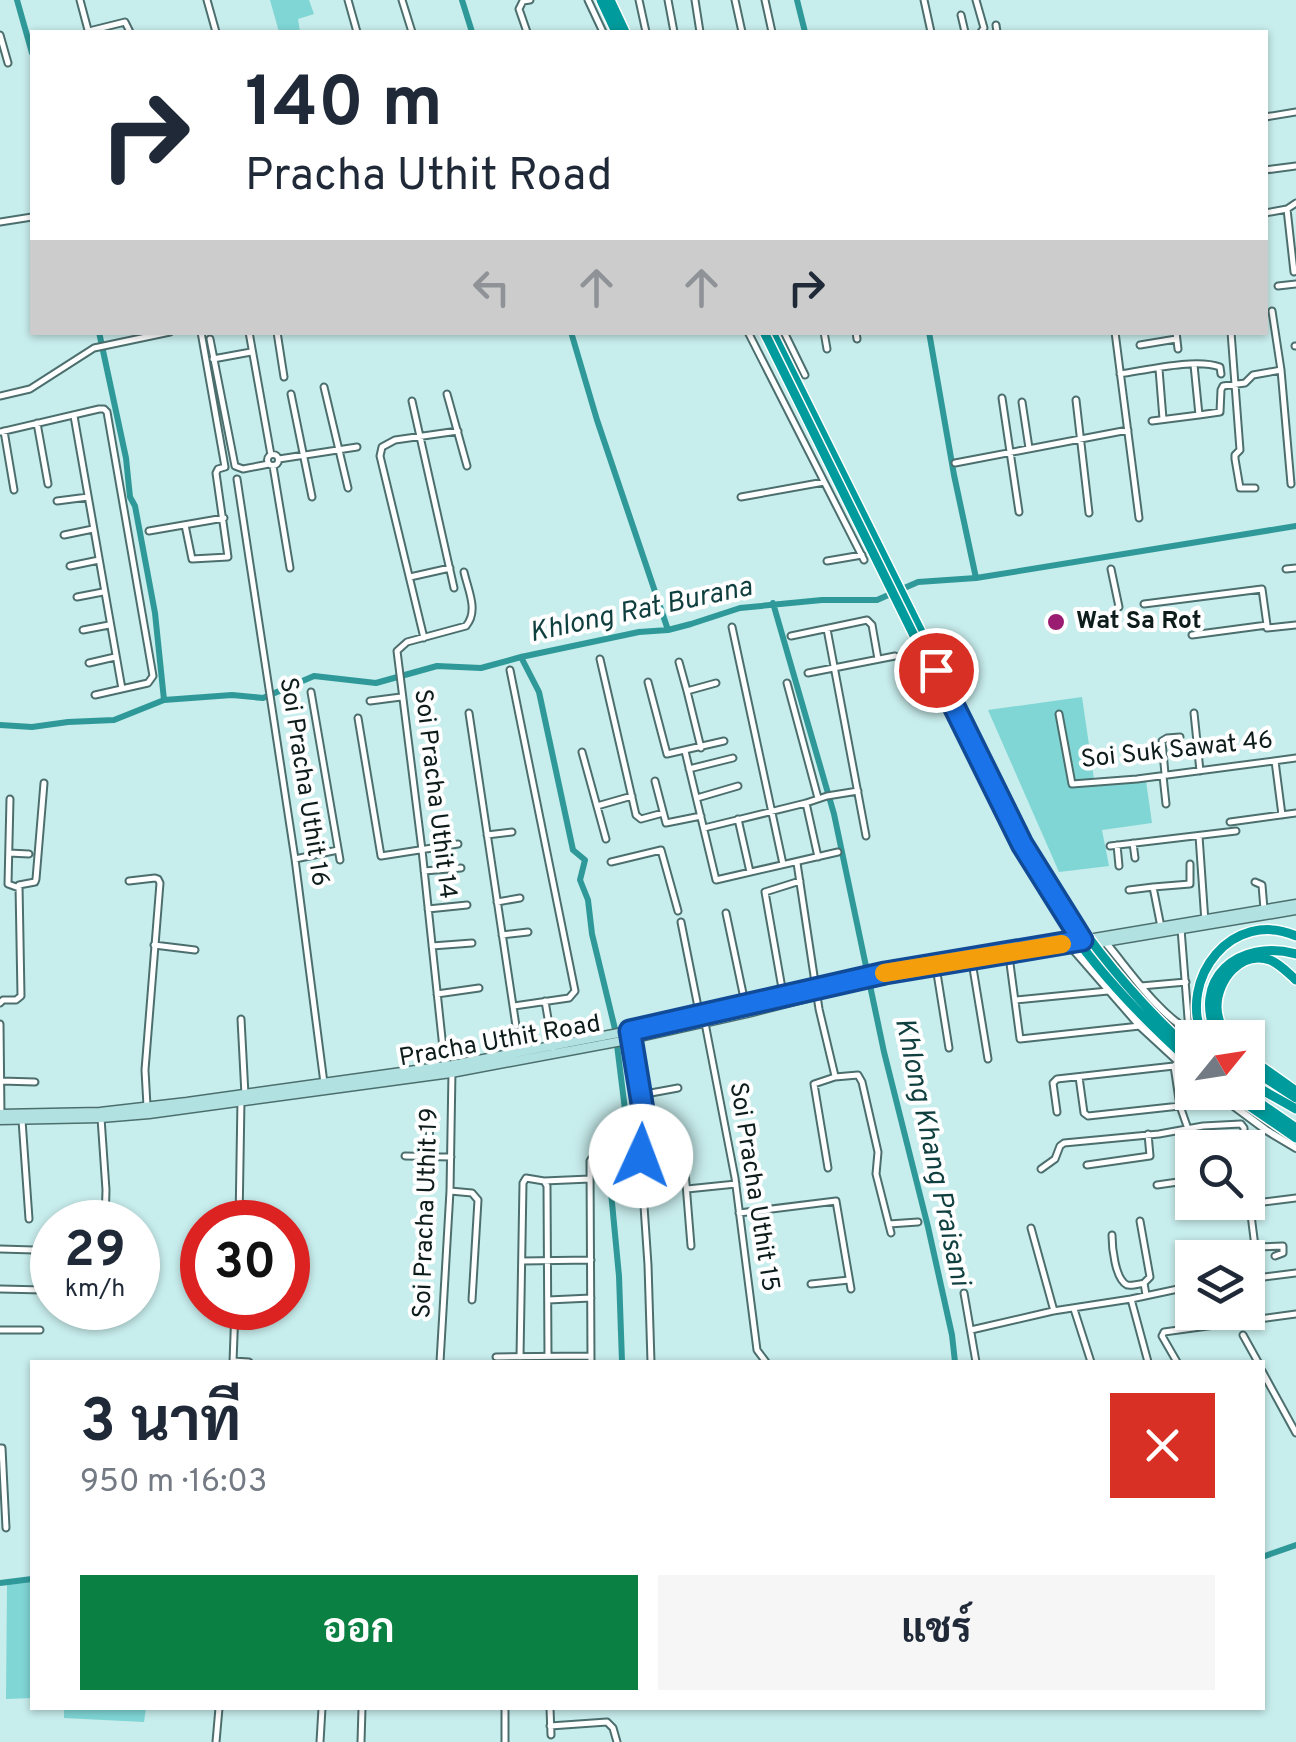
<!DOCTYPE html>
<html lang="th">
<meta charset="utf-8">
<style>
body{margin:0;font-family:Overpass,Sarabun,sans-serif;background:#f6f6f7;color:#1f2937;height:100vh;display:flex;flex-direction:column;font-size:38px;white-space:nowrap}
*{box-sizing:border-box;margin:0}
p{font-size:32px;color:#747a83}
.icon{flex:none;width:55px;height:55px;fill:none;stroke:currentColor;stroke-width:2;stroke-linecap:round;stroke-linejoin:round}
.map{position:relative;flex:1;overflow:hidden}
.side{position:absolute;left:30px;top:1360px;width:1235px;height:350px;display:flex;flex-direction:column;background:#fff;border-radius:0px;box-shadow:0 2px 8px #0004}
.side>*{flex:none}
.top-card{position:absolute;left:30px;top:30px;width:1238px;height:305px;border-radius:0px;box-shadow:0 2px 8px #0004;background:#fff;color:#1f2937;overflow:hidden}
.needle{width:65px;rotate:60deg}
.buttons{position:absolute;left:1175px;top:1020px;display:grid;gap:20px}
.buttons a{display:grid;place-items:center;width:90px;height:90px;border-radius:0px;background:#fff;box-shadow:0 2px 8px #0004;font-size:50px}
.speed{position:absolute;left:30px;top:1200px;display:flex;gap:20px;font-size:50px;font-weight:700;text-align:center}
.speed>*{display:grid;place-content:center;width:130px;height:130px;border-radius:50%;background:#fff;box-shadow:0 2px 8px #0004;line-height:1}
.speed small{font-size:25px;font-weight:400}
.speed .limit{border:15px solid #d22;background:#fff;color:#111}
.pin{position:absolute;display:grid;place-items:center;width:85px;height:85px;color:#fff;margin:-42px;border:5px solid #fff;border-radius:50%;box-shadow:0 2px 10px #0007}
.me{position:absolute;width:110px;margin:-55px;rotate:2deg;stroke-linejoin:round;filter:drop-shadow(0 0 8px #0008)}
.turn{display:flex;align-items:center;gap:35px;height:210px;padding:0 50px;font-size:45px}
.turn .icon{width:130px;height:130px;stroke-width:2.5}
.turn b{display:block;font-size:70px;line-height:85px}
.lanes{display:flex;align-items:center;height:95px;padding:0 50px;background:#0003;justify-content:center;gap:50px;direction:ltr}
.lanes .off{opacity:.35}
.round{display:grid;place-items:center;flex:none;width:105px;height:105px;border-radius:0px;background:#f6f6f7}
.headline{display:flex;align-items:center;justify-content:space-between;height:170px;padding:0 50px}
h1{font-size:60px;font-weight:700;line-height:75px}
.button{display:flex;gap:20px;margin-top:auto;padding:20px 50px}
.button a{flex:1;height:115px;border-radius:0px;background:#0b8043;color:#fff;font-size:40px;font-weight:700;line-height:115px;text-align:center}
.button a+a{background:#f6f6f7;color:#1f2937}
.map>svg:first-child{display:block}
.green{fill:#7fd6d5}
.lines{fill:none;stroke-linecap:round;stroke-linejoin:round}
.canal{stroke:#2f9999;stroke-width:6}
.minor-casing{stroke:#4c6f6e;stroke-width:9}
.tertiary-casing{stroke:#4c6f6e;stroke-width:10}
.secondary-casing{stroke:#4c6f6e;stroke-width:11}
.motorway-casing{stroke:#fff;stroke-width:12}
.minor{stroke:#fff;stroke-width:5}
.tertiary{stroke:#fff;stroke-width:6}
.secondary{stroke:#b2e1e1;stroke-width:8}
.motorway{stroke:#009b9c;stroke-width:9}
.motorway-bridge-casing{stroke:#fff;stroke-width:12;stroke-linecap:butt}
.motorway-bridge{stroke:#009b9c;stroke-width:9}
.route-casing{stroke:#114b97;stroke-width:25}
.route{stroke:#1a73e8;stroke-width:18}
.slow{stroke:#f59e0b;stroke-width:18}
.poi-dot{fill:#9b1d72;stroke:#fff;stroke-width:4}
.labels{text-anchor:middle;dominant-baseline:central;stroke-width:8;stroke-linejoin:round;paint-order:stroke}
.poi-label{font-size:25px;font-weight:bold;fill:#0e1d1c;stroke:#fff;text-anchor:start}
.street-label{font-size:25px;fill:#0e1d1c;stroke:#fff}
.water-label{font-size:28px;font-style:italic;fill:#103f3f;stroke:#fff}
</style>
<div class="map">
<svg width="1296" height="1742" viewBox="0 0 1296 1742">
<rect width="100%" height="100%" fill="#c7edec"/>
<path class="green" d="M270 0H309L314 14 298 19 300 32H279Z
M1082 697 1095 786 1146 781 1152 823 1102 830 1109 866 1059 872 988 710Z
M32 1580V1698L6 1699 7 1585 12 1582Z
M64 1708H146L144 1722 64 1718Z"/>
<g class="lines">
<path class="canal" d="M17 0 32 53
M462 0 472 32
M797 0 805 32
M99 332 126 458 130 497 135 506 155 613 164 700
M571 332 597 420 668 630
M929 332 954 475 976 578
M773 603 834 814 884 1052 928 1227 952 1335 955 1362
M521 657 539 692 573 850 585 860 580 880 588 900 592 934 615 1029 629 1142 607 1150 619 1276 622 1362
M0 725 32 727 68 722 114 720 164 700 232 695 263 698 314 676 376 683 437 666 481 668 521 657 639 632 668 630 691 624 740 608 822 600H877L918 582 976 578 1296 526
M1262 1557 1296 1545
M0 1583 32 1579"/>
<g class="minor-casing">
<path id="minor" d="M80 0 88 30
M207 0 216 32
M348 0 357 32
M402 0 412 32
M588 0 603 32
M639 0 646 32
M668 0 674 32
M695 0 700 32
M735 0 742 32
M765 0 772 32
M924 0 931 32
M976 0 984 28 981 32
M961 15 965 32
M996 25 997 32
M89 31 125 22 130 32
M527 32 519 9 523 1 530 0
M0 35 8 63
M1265 117 1296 112
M1265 170 1296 166
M1287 209 1294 272
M1265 213 1287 209 1296 203
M0 222 32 217
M1278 286 1296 284
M1272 311 1281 370 1291 484
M249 332 271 455
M277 332 284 377
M748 332 864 560
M784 332 805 375
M824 332 827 349
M856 332 857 339
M1115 332 1139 518
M1176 332 1178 349
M1231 332 1240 450 1235 455V459L1240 488H1255
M210 339 235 466 243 469 269 464
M1140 345 1176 339
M1295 346H1296
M213 359 251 352
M1159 369 1163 419
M1120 374C1147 370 1196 358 1220 367L1221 374
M324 387 348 488
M291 394 312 497
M447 394 467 466
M0 396 30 389 94 348 170 332
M1002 398 1019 512
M1076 400 1089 513
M412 401 454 588
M1022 402 1029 448
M1199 415 1220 412 1221 390 1223 386 1245 383 1253 375 1281 370
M74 416 122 689
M1152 421 1199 415 1194 365
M37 423 48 484
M4 431 14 490
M0 432 99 409H104L107 412 153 676 148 683 95 695
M267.5 460a5.5 5.5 0 1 1 11 0a5.5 5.5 0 1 1-11 0Z
M279 459 357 447
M955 463 1128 430
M273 466 290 568
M237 479 295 859 324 1083
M741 497 824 482
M57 501 88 497
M185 525 192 559 228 557 216 473 218 469 225 467 201 332
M149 531 224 518
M64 535 93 529
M827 561 862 555
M70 566 99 560
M1111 569 1119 607
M1286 569 1296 568
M410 577 450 568
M77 597 103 592
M1144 604 1262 589 1267 625
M732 627 783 864
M827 629 866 836
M83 630 109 625
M1192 635 1267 625V628L1296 625
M791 636 867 620 872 625 878 659
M424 638 380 456 382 447 395 440 458 431
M600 659 636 815 641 819 663 813
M679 662 687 691
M89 663 115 657
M510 670 575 991 569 998 514 1006
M808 673 895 656
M648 682 667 754 724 741
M787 683 818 798
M311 692 340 860
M370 701 401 697
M469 713 516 1026
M1194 713 1200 771
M1059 714 1072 784 1137 779 1296 758
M358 718 381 856 458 844
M701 748 687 691 716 683
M685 751 716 880 838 852
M582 752 606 839
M1275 761 1282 815
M689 769 733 758
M1165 774 1162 741 1167 738 1180 737
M1163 776 1166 804
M655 781 666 823 701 816
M697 798 738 786
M10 799 8 884 19 888
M806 803 818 857
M597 806 632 796
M738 819 750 872
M1230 822 1296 813
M704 828 806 803 827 796 858 791
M487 835 512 832
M1199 836 1205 922
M1133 843 1135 858
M1117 845 1119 866
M1110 846 1236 831
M9 853 29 854
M295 859 338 850
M611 862 661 850 678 911
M797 863 819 1009 835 1076
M424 871 461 868
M1044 879 1083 940
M129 881 155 878 158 879 160 883 145 1070 147 1106
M1255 882 1262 885 1264 909
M1153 887 1190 884V864
M1129 890 1153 887 1161 927
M497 902 520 898
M428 909 467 905
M726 913 745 1003
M681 922 700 1017
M1181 929 1189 1031
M502 935 528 932
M154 945 195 950
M432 946 472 943
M1009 956 1020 1039 1140 1026
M972 962 988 1059
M936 967 949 1048
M1141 986 1186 982
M437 994 479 988
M783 994 765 892 800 881
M1015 1000 1108 991
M545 1001 553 1048
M0 1003 3 1000H16L21 996 19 885 35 882 36 879 44 783
M241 1019 245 1095
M705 1023 735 1178 757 1350 766 1362
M0 1024 1 1116
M1174 1066 1180 1106 1188 1129
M445 1067 422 850 397 651 407 642 466 626C479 611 468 590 464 572
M1079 1077 1084 1113 1088 1116 1180 1106
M1 1081 35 1082
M640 1095 678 1088
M1057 1112 1053 1083 1057 1079 1174 1066 1178 1062
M429 1114 430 1156
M101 1118 106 1190 105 1222
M22 1120 29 1219
M640 1147 648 1265 651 1362
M405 1156 451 1157
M684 1159 691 1246
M1087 1165 1150 1156 1148 1134
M828 1168 814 1084 835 1077 858 1075 862 1082 878 1152 876 1174 891 1233
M1041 1169 1055 1159 1060 1146 1064 1143 1159 1134 1203 1126 1241 1124 1244 1128V1148
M544 1181 590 1179
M1157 1185 1192 1180
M687 1189 736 1184
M450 1191 472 1193 478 1200 472 1300
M739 1213 836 1201 851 1289
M1140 1221 1150 1277 1144 1283
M239 1222 241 1099
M889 1224 918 1222
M1031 1228 1054 1311
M1112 1235C1112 1247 1115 1279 1127 1285 1130 1286 1141 1284 1144 1283L1146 1295
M1256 1247 1283 1246V1253L1275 1256
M0 1249 34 1250
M522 1261 591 1260
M1259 1278 1250 1207 1255 1203 1296 1198
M1248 1279 1296 1273
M811 1284 849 1280
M0 1289 44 1290
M964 1293 976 1362
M1131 1299 1148 1362
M548 1300 591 1298
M1074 1309 1091 1362
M0 1330H40
M971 1330 1053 1311 1131 1299 1192 1286
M1243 1335 1258 1362
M496 1357 591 1356
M520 1357 523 1183 526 1178 544 1181 547 1186 548 1356
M233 1361 249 1362
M233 1362 235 1308
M440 1362 450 1191 452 1071
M591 1362 590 1161 592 1158C609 1149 635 1154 647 1140L631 1040
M1177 1362 1162 1336 1164 1332 1296 1314
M1262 1371 1296 1433
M0 1448H2L6 1528
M505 1708V1742
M550 1708 551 1735
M550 1726 607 1722 613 1728 617 1742
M216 1742 219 1708
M320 1742 322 1708
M361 1742 362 1708"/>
</g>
<g class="tertiary-casing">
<path id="tertiary" d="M1106 943C1130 972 1157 1012 1189 1031
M1072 948 1140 1026 1192 1074
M1215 1092 1266 1130 1296 1148"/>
</g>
<g class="secondary-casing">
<path id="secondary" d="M0 1114 100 1112 187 1102 452 1065 629 1031 885 973 1296 904
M0 1120 101 1118 149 1114 451 1073 622 1041 747 1013 873 981 1296 910"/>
</g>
<g class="motorway-casing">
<path id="motorway" d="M601 0 616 32
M610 0 625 32
M772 332 1024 839
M1203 1038C1177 978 1233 908 1296 936
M1218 1038C1189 979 1239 938 1296 954
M1227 1038C1222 1028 1217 1018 1217 1007 1217 980 1241 950 1270 960 1280 964 1288 973 1296 980
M1248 1057 1296 1091
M1248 1067 1296 1098
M1248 1082 1296 1109
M1229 1092 1296 1138
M1244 1092 1296 1128"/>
</g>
<use href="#minor" class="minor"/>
<use href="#tertiary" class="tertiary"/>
<use href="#secondary" class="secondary"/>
<use href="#motorway" class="motorway"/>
<g class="motorway-bridge-casing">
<path id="motorway-bridge" d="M764 332 1014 838C1029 865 1044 892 1062 918 1097 972 1144 1020 1192 1063
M1024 839C1073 922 1121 987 1192 1052"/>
</g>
<use href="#motorway-bridge" class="motorway-bridge"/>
</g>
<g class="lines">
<g class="route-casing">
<path id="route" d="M641 1156 640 1147 648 1140 630 1031 885 973 1082 940 1022 844 936 670"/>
</g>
<use href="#route" class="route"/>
<path class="slow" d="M884 973 1062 944"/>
</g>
<circle class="poi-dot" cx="1056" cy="622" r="10"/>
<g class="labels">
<g class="poi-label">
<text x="1076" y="622">Wat Sa Rot</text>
</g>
<g class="street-label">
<text transform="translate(1177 751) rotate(-6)">Soi Suk Sawat 46</text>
<text transform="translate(303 782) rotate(81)">Soi Pracha Uthit 16</text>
<text transform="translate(434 794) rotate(83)">Soi Pracha Uthit 14</text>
<text transform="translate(500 1042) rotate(-10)">Pracha Uthit Road</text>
<text transform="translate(753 1187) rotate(81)">Soi Pracha Uthit 15</text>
<text transform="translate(427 1213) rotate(-88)">Soi Pracha Uthit 19</text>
</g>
<g class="water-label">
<text transform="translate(641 611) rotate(-12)">Khlong Rat Burana</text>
<text transform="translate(931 1152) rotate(78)">Khlong Khang Praisani</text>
</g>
</g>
</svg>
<div class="buttons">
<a><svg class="needle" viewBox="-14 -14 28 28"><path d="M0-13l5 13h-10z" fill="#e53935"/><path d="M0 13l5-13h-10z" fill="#747a83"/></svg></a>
<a><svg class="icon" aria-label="search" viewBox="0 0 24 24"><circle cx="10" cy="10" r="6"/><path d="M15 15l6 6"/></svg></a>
<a><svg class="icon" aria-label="layers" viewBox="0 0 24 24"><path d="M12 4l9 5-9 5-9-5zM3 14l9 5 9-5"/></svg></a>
</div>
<div class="speed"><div>29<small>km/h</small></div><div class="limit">30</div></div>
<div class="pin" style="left:936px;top:670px;background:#d93025"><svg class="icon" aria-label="arrive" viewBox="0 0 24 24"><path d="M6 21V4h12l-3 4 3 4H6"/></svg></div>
<svg class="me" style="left:641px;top:1156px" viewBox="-20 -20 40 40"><circle r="19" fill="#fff"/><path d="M0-13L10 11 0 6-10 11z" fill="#1a73e8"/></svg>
<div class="top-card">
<div class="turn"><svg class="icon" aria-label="right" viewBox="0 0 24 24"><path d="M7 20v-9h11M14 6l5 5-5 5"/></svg><div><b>140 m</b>Pracha Uthit Road</div></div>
<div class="lanes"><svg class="icon off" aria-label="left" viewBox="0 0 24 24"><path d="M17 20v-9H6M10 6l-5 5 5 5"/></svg><svg class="icon off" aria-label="ahead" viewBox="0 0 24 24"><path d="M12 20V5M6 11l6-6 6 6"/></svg><svg class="icon off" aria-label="ahead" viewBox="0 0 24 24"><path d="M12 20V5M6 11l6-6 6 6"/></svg><svg class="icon" aria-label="right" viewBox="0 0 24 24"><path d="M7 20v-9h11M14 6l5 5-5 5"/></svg></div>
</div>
<section class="side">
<div class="headline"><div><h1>3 นาที</h1><p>950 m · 16:03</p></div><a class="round" style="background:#d93025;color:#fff"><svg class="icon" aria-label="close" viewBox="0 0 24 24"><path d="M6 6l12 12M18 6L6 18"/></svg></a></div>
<div class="button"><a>ออก</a><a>แชร์</a></div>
</section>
</div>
